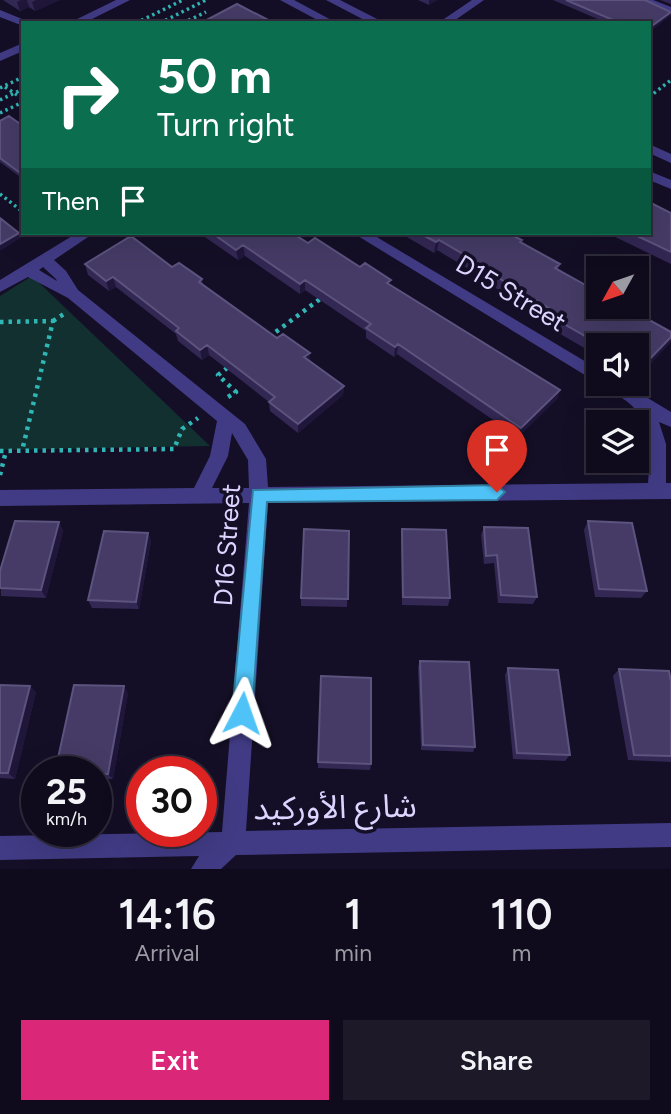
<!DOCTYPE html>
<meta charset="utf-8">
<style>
body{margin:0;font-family:Figtree,"Noto Sans Arabic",sans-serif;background:#1d1929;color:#f1f3f6;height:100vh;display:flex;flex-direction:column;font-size:26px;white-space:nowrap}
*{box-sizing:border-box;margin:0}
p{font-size:23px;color:#9b9ba3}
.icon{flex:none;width:38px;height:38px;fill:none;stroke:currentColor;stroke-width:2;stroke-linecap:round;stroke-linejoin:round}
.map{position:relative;height:869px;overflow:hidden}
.panel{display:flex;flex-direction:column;background:#0f0b1c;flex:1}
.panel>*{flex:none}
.guide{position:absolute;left:21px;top:21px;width:630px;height:214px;border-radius:0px;box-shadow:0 7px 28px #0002,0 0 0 2px #2f2b3b;background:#0b6e4f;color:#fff;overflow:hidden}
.needle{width:46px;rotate:230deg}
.buttons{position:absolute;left:586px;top:256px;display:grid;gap:14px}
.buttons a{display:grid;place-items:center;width:63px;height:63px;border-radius:0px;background:#0f0b1c;box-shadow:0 7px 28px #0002,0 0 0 2px #2f2b3b;font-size:35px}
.speed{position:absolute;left:21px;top:756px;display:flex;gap:14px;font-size:35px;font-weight:700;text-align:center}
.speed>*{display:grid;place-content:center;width:91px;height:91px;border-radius:50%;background:#0f0b1c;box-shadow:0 7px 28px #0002,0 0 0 2px #2f2b3b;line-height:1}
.speed small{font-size:18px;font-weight:400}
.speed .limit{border:10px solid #d22;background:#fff;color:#111}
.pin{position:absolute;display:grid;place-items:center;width:60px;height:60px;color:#fff;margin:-72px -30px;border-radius:50% 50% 50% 0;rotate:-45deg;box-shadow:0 0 7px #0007}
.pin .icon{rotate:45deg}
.me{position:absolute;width:77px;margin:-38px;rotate:4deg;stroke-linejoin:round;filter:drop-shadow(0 0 5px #0008)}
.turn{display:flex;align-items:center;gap:24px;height:147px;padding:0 21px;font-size:32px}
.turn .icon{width:91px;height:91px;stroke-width:2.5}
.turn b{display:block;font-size:49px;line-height:60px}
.then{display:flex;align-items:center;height:66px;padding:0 21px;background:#0003;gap:14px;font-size:26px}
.eta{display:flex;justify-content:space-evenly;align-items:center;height:119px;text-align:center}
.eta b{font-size:42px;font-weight:600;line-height:49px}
.primary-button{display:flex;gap:14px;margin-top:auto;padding:14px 21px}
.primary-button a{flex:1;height:80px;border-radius:0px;background:#db2777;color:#fff;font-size:28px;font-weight:600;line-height:80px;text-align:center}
.primary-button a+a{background:#1d1929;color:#f1f3f6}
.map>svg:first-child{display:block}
.green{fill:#123030}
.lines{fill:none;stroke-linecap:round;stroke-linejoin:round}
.path-far1{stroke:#30b7b5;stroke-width:3.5;stroke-dasharray:2.5 3.5;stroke-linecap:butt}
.path{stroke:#30b7b5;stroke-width:4.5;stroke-dasharray:3.5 5;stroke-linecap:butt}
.minor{fill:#413b85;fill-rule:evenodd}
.wall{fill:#332854}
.shaded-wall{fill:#1f163a}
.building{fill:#453b66;stroke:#5c537e;stroke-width:2}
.route{fill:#4fc3f7;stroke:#337fa1;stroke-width:2}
.labels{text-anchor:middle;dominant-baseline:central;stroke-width:7;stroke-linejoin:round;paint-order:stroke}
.street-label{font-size:26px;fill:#dbd5ff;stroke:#140f26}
.near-street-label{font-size:32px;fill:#dbd5ff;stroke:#140f26}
</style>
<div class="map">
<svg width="671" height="869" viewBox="0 0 671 869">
<rect width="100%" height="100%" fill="#140f26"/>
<path class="green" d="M32 276 210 446 0 450V296Z"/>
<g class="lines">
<path class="path-far1" d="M136 23 183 0
M160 23 206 0
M183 23 206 12
M5 87 23 99
M0 88 23 77
M649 97 671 80
M0 100 23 89
M0 113 23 102
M0 194 23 212"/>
<path class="path" d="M53 321 67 312
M0 322 53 321 22 451
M269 337 324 296
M228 397 236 392 218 375 231 365
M0 451 174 449 182 429 198 418
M0 475 6 451"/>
<path class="minor" d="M116 0H130L84 23H69Z
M280 0H294L337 23H323Z
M326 0H340L385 23H370Z
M472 0H484L451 23H438Z
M638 0H653L671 7V14Z
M0 10 27 21 28 23H23V26L0 17Z
M23 43V51L0 61V53Z
M649 144 671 154V163L649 153Z
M649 171 671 180V189L649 180Z
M77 233H94L54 260 66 271 78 290 245 424 266 459 268 487 648 483C650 459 652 424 631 405 624 398 612 393 603 388L601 383H623L671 412V427L659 422 666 444V483H671V499L268 503 246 831 671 823V847L236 855 221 869H191L199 856 0 860V836L222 832 249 503 0 506V490L194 488 210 456 217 421 68 298 28 277 0 292V280ZM43 267 56 279 57 281 39 270ZM232 433 248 460 249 488H212L228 456Z
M353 233H370L598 369V383Z"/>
</g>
<path class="wall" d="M3 0H60L35 11 29 7 20 11Z
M418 0H437L429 5Z
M553 0H645L671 11V13L670 16 649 32V23H607Z
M660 0H671V4Z
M0 121 23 126V179L0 162Z
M671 213V264L607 233H649Z
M199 233H292L308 243 360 267 560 390 557 399 518 437 397 354 394 357 366 338V331L305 290 300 294 245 256 238 260Z
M400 233H507L521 243 560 264 558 270 671 332V340L669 344 637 378V345H598V356L545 325 547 319 494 287 495 285 437 250 434 253Z
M85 264 172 267 202 279 203 285 344 386 343 395 298 433 270 411 269 402 209 355 202 360 178 341 176 334 116 287 109 291 88 275Z
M588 521 647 591 641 598 595 597 584 530Z
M59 522 63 531 46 598 1 596 0 571Z
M484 527 537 597 533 604 498 603 494 563 484 564 481 535Z
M402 529 450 598 448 606 402 605 401 537Z
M349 531 347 607 301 606V598Z
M148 533 151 541 139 609 92 608 88 600Z
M420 661 475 747 473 752 421 750 418 667Z
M508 668 570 755 565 761 513 759 505 675Z
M619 669 671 682V762L628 760 613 676Z
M0 685 36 692 15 779 0 778Z
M128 693 113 779H96V772Z
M318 762 371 764 370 770 318 768Z"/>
<path class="shaded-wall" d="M21 0H27L29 7 20 11 17 2Z
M36 0H60L35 11 32 2Z
M429 0H437L429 5Z
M671 12 670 16 649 32V28Z
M19 233 21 238 0 251V244Z
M439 240 437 250 434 253 436 242Z
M243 245 245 256 238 260 236 250Z
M113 277 116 287 109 291 106 281Z
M305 280V290L300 294V284Z
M671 337 669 344 637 378 641 368Z
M398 344 397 354 394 357 395 347Z
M207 345 209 355 202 360 200 350Z
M310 353V363L304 357Z
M344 386 343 395 298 433V424Z
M560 390 557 399 518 437 521 428Z
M59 522 63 531 46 598 41 590Z
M148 533 151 541 139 609 136 602Z
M30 686 36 692 15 779 8 773Z
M124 686 128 693 113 779 108 774Z"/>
<path class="building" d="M566 0H645L671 12 649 28V23H620Z
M237 4 274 23H201Z
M9 116 23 126V175L0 158V121Z
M649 202 671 213V252L631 233H649Z
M0 218 19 233 0 244Z
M212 233H292L308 243 315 238 360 267 365 263 391 280 387 283 560 390 521 428 398 344 395 347 366 328 371 324 305 280 300 284 243 245 236 250Z
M419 233H507L522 240 520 242 560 264 555 268 598 292V306H624L671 332V337L641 368 637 366V345H601L548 315 552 310 497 277 499 275 439 240 436 242Z
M131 236 172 267 179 263 202 279 199 282 277 338 283 334 310 353 304 357 344 386 298 424 269 402 275 397 207 345 200 350 176 331 179 328 113 277 106 281 85 264Z
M15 521 59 522 41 590 0 588V571Z
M588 521 632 523 647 591 599 589Z
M484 527 528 528 537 597 501 595 497 555 486 556Z
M304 529 349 531 348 599 301 598Z
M402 529 446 530 450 598 403 597Z
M104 531 148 533 136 602 88 600Z
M420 661 469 662 475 747 423 745Z
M508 668 558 670 570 755 517 753Z
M619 669 669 671 671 682V756L634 755Z
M321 676 371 678V764L318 762Z
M0 685 30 686 8 773H0Z
M74 685 124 686 108 774H96V772H55Z"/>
<path class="route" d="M497 485 505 492 497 500 267 502 252 713 249 720 242 723 235 720 232 713 253 490Z"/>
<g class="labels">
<g class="street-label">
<text transform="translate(511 293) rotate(31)">D15 Street</text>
<text transform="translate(227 545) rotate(-86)">D16 Street</text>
</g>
<g class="near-street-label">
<text transform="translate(335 807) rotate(-1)">شارع الأوركيد</text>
</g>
</g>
</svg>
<div class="buttons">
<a><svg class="needle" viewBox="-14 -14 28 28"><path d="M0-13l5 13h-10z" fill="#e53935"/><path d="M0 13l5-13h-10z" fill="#9b9ba3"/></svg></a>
<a><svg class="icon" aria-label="sound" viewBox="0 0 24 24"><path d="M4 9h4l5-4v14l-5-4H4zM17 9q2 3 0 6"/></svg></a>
<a><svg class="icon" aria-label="layers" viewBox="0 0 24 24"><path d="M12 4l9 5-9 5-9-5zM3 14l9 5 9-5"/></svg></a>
</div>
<div class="speed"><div>25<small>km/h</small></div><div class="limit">30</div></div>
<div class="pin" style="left:497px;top:492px;background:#d93025"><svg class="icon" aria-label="arrive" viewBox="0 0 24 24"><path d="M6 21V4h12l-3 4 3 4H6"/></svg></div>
<svg class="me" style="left:242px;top:713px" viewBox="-20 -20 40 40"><path d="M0-17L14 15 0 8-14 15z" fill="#4fc3f7" stroke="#fff" stroke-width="4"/></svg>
<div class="guide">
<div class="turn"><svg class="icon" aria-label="right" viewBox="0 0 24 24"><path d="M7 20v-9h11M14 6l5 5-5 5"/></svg><div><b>50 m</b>Turn right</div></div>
<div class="then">Then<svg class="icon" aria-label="arrive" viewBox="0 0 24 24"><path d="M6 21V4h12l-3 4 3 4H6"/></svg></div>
</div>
</div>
<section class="panel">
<div class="eta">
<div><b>14:16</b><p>Arrival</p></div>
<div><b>1</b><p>min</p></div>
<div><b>110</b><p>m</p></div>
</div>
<div class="primary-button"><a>Exit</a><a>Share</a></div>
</section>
